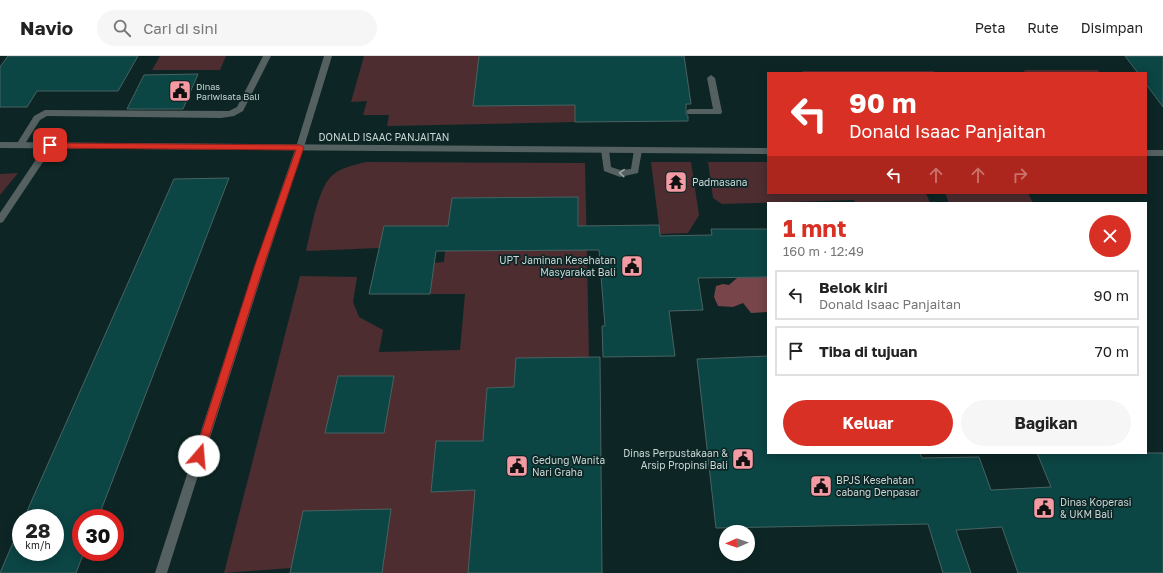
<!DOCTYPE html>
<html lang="id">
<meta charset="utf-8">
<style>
body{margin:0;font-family:"Golos Text",sans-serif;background:#f6f6f6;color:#222;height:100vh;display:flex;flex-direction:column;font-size:15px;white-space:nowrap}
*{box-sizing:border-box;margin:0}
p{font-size:13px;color:#767676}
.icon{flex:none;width:22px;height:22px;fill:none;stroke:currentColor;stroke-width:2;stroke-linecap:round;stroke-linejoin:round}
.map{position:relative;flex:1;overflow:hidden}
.panel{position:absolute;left:767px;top:146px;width:380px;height:252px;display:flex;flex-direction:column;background:#fff;border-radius:0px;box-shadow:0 2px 10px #0003}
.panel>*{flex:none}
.guide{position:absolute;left:767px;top:16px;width:380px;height:122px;border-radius:0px;box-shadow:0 2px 10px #0003;background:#d93025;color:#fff;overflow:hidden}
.needle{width:26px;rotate:268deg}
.fabs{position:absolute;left:719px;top:469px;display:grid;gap:8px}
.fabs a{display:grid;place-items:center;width:36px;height:36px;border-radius:50%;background:#fff;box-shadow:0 2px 10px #0003;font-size:20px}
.speed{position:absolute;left:12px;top:453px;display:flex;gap:8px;font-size:20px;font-weight:700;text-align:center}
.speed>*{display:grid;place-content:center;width:52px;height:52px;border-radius:50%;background:#fff;box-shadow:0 2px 10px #0003;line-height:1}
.speed small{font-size:10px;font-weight:400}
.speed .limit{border:6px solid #d22;background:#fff;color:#111}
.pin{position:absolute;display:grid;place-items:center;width:34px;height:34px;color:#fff;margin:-17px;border-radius:8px;box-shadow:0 2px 6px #0006}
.me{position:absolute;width:44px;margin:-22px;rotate:18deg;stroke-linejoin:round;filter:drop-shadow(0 0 3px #0008)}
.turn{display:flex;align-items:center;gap:14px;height:84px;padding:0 16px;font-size:18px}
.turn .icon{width:52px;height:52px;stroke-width:2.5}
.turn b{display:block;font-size:28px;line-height:34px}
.lanes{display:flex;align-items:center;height:38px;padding:0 16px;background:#0003;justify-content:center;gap:20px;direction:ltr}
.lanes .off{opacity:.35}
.round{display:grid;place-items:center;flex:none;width:42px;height:42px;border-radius:21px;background:#f6f6f6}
.headline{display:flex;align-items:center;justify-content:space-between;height:68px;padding:0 16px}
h1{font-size:24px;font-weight:700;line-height:30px;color:#d93025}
.cta{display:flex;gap:8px;margin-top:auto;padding:8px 16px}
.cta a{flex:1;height:46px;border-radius:24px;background:#d93025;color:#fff;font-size:16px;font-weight:700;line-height:46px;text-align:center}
.cta a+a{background:#f6f6f6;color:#222}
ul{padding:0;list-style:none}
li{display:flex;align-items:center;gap:12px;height:50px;margin:0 8px 6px;padding:0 8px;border:2px solid #e0e0e0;border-radius:0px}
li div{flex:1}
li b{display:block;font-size:15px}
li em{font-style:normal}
header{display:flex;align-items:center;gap:24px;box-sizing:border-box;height:56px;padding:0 20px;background:#fff;border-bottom:1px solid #e0e0e0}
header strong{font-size:19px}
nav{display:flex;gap:22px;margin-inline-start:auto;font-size:14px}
.search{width:280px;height:36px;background:#f6f6f6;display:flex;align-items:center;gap:10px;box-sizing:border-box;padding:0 14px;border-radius:22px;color:#767676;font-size:15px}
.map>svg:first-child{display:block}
.green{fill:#4d2d30}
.forest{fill:#77454a}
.building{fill:#0b4544;stroke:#496362}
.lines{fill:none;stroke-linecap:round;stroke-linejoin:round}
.service{fill:#556060;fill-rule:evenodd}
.minor{fill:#556060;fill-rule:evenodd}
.tertiary{fill:#556060;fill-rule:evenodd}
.oneway{stroke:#9aa7a6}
.route{fill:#d93025;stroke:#8d1f18}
.labels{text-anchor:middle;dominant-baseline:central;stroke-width:3.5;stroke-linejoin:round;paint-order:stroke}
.far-poi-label{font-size:9px;fill:#c8d6d5;stroke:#0d2625;text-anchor:start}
.street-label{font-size:10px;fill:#c8d6d5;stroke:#0d2625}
.poi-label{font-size:10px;fill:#c8d6d5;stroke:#0d2625;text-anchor:start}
</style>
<header>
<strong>Navio</strong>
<div class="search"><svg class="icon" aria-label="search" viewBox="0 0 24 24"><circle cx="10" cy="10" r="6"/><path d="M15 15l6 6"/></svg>Cari di sini</div>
<nav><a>Peta</a><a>Rute</a><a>Disimpan</a></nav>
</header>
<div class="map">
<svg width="1163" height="517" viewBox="0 0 1163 517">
<rect width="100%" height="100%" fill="#0d2625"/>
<path class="green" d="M160 0H226L220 14H152Z
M364 0H479L473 50 575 49V66L387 70 389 59H363L367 45 351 46Z
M1024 14H1098L1100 17H1025Z
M802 15H934L935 17H803Z
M366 106 585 107 589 301 514 331 487 332 483 385 436 386 431 436 475 434 468 517H290L291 512 224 517 300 220 357 221 353 246 359 261 383 274 379 296 460 294 465 238H430L434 207 444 206 445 195 579 194 578 141 452 142 448 170H384L379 192 306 195C311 175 318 129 334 118 343 111 355 109 366 106Z
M651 106H691L699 159 688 177 660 178Z
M708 106H768V137H926L930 147H855L854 144 722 148 713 142Z
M18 117 0 139V118Z
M945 137H1028L1033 147H949Z"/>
<path class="forest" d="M768 221V256L751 257 743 247 733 251 718 250 714 241 716 230 723 228 729 229 737 222Z"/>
<path class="building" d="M8 0H138L118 35H37L27 51H0V11Z
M479 0H684L691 48H686V58L688 60V65L575 66V49L473 50Z
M1125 0H1163V51L1146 28V17H1138Z
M198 18 183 53H127L144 19Z
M229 122 98 462H81V496H84L76 517H0L21 468V496H55V462H24L174 123Z
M578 141V170L659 169 660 180 712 179 711 173H768V221L698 222 703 254 669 255 675 300 603 301 602 270H605L599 194 436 195 430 238H369L384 170H448L452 142Z
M768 300V397H920L922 402 979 401 991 434 1051 431 1037 397H1163V517H1018L1002 471 956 474 971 517H943L928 468 716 472 697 303Z
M600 301 602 517H468L475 434 431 436 436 385H483L487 332 514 331 516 302Z
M338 320H394L384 377H325Z
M391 453 382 517H290L303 455Z"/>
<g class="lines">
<path class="service" d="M263 0H271L243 55 234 60 221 62 47 60 40 64 23 91 20 92 16 89 34 60 45 54 229 55 237 51Z
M711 19 715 22 722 56 721 58H687V54L690 53H713L707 22Z
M50 86 54 89 53 91 3 166 0 167V157L47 87Z
M605 91 609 94 611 111 620 114 631 113 634 94 638 91 641 92 642 94 638 117 620 121 604 115 601 94Z"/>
<path class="minor" d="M324 0H332L304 91 265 209 167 517H155L255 209 296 91Z"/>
<path class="tertiary" d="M0 86 768 92V98L0 92Z
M1146 94H1163V100H1146Z"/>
</g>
<defs><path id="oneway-chevron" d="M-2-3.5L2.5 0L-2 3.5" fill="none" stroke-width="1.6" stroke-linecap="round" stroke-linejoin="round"/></defs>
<use class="oneway" href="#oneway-chevron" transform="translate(622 117) rotate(-177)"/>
<path class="route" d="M47 87 300 89 304 91 264 209 202 403 199 405 195 403 194 400 255 209 296 94 50 92 46 89Z"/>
<defs>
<g id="civic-square" transform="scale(1.15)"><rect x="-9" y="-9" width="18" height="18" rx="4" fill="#f49aa3" stroke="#0d2625"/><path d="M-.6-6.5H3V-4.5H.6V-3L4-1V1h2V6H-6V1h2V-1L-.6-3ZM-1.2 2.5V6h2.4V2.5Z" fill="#111"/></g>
<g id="temple-square" transform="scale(1.15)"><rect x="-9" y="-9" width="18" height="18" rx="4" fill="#f49aa3" stroke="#0d2625"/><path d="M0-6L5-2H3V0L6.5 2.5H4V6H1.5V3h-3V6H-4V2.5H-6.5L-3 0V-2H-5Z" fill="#111"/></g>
</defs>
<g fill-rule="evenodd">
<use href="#civic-square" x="180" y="35"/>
<use href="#temple-square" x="676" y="126"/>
<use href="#civic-square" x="632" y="210"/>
<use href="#civic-square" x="743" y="403"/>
<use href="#civic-square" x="517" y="410"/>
<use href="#civic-square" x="821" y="430"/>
<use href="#civic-square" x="1044" y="452"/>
</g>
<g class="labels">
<g class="far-poi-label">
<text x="196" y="30">Dinas<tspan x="196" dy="10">Pariwisata Bali</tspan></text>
</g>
<g class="street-label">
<text x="384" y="81">DONALD ISAAC PANJAITAN</text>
</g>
<g class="poi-label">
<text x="692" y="126">Padmasana</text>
<text x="616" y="204" text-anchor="end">UPT Jaminan Kesehatan<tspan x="616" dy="12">Masyarakat Bali</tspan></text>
<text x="728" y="397" text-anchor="end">Dinas Perpustakaan &amp;<tspan x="728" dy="12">Arsip Propinsi Bali</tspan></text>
<text x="532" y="404">Gedung Wanita<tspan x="532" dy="12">Nari Graha</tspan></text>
<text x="836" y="424">BPJS Kesehatan<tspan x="836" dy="12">cabang Denpasar</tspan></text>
<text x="1060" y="446">Dinas Koperasi<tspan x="1060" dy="12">&amp; UKM Bali</tspan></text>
</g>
</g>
</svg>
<div class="fabs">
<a><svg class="needle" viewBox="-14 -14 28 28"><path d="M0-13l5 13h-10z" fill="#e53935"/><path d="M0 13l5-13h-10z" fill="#767676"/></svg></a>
</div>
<div class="speed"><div>28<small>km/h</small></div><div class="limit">30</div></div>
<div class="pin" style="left:50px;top:89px;background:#d93025"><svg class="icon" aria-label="arrive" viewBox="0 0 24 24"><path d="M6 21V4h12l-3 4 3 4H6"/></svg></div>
<svg class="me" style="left:199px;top:400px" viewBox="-20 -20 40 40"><circle r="19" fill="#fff"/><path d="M0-13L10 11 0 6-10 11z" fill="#d93025"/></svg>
<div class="guide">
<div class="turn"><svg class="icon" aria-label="left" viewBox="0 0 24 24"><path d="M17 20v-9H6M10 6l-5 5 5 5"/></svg><div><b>90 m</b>Donald Isaac Panjaitan</div></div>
<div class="lanes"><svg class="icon" aria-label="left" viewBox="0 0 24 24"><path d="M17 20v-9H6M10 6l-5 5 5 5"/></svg><svg class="icon off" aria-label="ahead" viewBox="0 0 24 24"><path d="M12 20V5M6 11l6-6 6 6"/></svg><svg class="icon off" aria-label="ahead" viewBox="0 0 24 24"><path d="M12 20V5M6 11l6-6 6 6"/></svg><svg class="icon off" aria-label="right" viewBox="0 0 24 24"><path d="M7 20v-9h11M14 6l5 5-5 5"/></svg></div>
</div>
<section class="panel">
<div class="headline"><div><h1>1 mnt</h1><p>160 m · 12:49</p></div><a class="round" style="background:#d93025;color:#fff"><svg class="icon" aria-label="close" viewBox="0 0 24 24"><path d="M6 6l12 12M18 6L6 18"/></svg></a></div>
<ul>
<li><svg class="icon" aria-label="left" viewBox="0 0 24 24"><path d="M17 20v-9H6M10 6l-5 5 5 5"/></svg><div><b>Belok kiri</b><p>Donald Isaac Panjaitan</p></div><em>90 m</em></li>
<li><svg class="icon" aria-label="arrive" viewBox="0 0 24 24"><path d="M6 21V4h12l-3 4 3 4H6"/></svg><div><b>Tiba di tujuan</b></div><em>70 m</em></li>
</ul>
<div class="cta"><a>Keluar</a><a>Bagikan</a></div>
</section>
</div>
